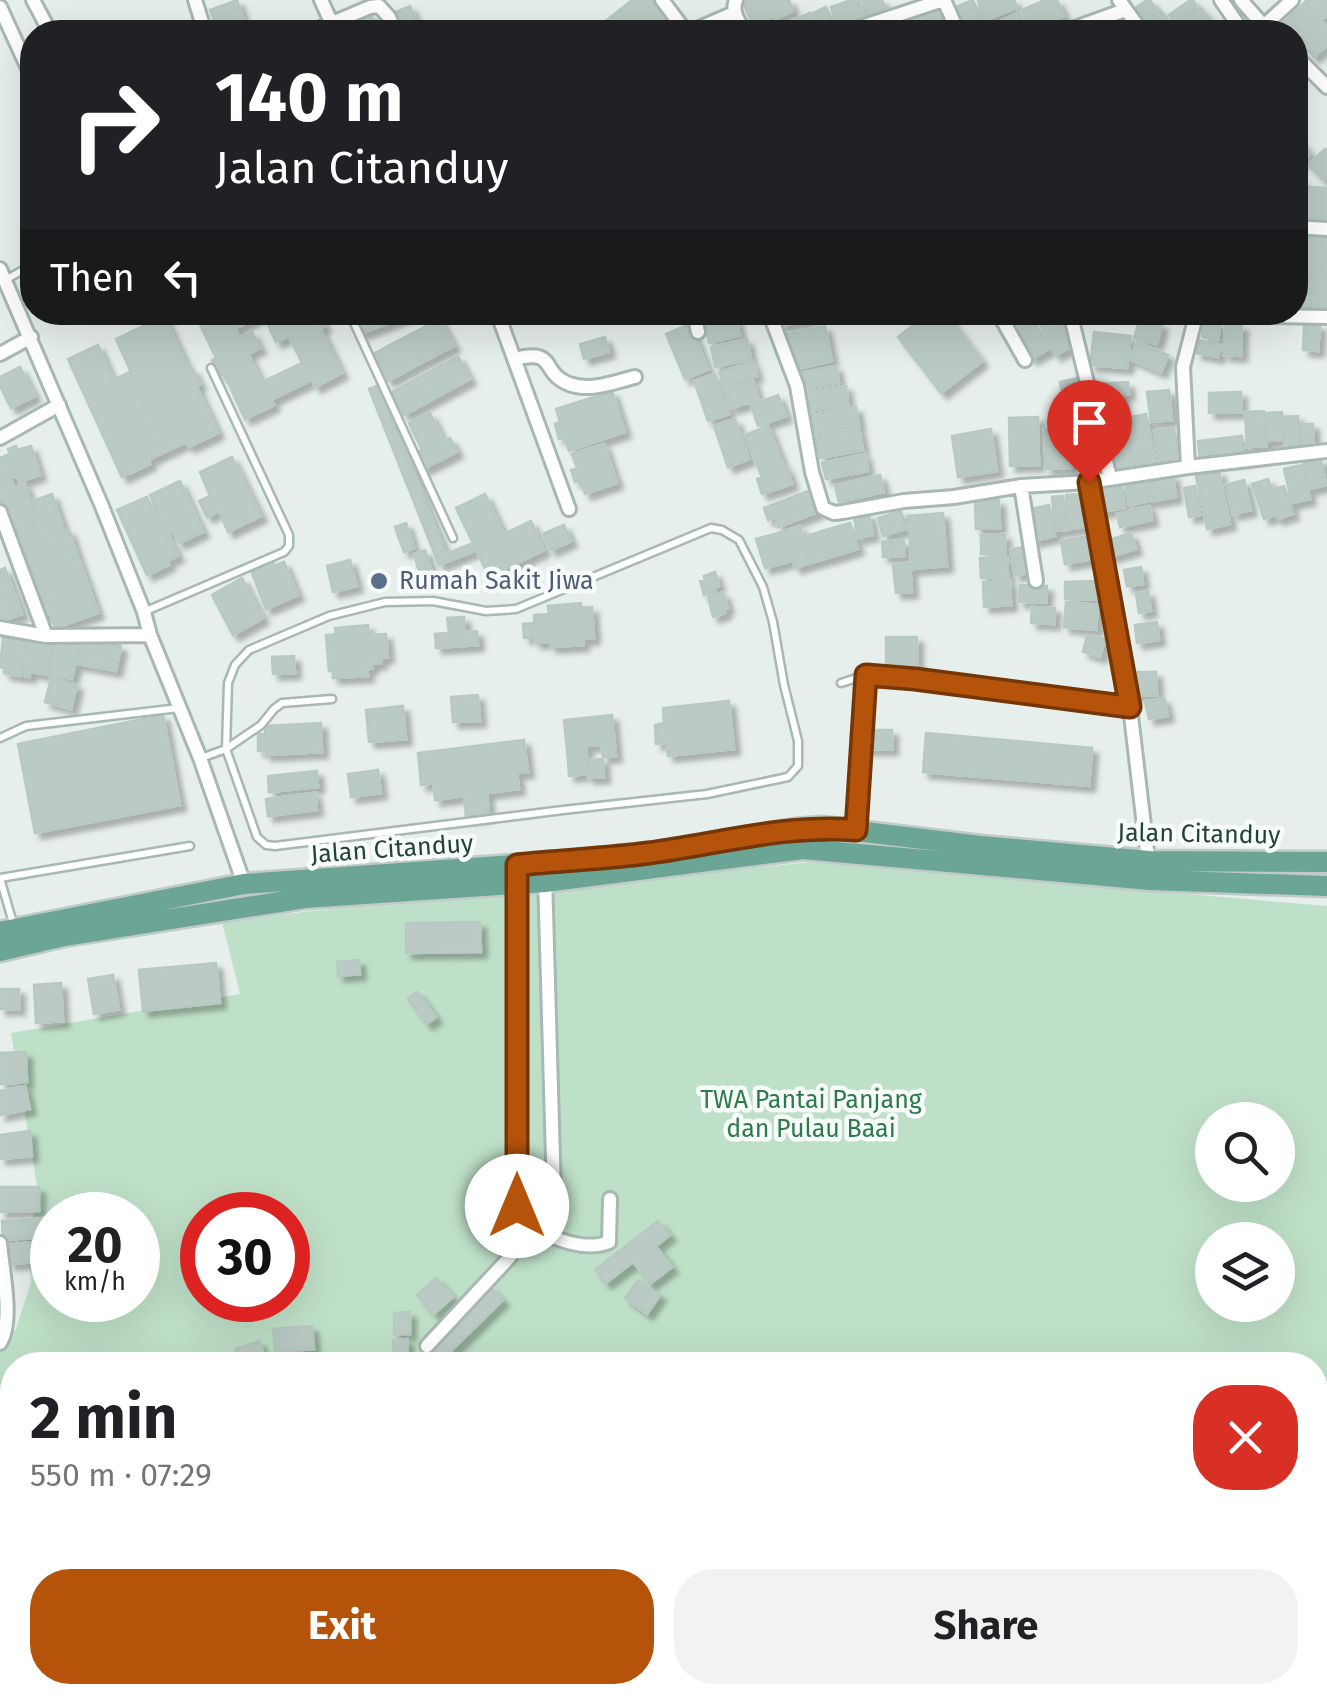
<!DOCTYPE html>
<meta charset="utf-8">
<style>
body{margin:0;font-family:"Fira Sans",sans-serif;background:#f2f2f2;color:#202124;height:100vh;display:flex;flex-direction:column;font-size:38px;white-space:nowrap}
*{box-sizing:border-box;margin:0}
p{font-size:32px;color:#757577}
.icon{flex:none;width:55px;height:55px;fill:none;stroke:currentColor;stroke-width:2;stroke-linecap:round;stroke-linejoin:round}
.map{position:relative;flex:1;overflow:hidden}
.panel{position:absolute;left:0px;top:1352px;width:1328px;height:352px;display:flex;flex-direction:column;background:#fff;border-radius:40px 40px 0 0;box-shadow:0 10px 40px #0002}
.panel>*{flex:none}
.hud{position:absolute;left:20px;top:20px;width:1288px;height:305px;border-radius:40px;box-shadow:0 10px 40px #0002;background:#202124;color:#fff;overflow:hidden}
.tools{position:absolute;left:1195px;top:1102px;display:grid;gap:20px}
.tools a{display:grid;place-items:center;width:100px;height:100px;border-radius:50%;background:#fff;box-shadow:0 10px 40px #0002;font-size:50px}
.speed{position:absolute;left:30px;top:1192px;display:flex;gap:20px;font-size:50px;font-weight:700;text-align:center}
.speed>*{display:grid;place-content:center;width:130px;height:130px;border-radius:50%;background:#fff;box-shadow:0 10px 40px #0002;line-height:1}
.speed small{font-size:25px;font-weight:400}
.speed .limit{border:15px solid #d22;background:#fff;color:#111}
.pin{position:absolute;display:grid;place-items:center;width:85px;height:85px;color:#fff;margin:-102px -42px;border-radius:50% 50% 50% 0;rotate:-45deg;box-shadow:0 0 10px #0007}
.pin .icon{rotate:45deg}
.me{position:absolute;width:110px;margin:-55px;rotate:0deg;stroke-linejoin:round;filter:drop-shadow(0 0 8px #0008)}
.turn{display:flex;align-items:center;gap:35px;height:210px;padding:0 30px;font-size:45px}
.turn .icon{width:130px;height:130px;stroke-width:2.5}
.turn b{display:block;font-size:70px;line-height:85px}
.then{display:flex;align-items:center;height:95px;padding:0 30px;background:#0003;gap:20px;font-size:38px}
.round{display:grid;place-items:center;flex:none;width:105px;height:105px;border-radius:40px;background:#f2f2f2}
.summary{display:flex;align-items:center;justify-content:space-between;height:170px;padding:0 30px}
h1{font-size:60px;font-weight:700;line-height:75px}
.cta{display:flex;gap:20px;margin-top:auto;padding:20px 30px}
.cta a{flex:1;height:115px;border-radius:40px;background:#b45309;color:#fff;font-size:40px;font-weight:700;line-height:115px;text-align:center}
.cta a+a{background:#f2f2f2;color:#202124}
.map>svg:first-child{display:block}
.green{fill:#bfe0c8;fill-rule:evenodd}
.building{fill:#bbcac4;stroke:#b8c9c2;stroke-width:2.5;filter:url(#shadow)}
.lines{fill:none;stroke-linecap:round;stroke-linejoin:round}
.lane-casing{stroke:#a8b8b2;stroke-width:11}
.street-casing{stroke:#a8b8b2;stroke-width:18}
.primary-casing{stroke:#c2cac8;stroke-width:25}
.lane{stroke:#fff;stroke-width:6}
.street{stroke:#fff;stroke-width:12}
.primary{stroke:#6aa596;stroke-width:20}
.route-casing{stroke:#753606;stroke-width:25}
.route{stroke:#b45309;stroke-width:18}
.service-dot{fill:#5c6f8a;stroke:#f7fbf9;stroke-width:4}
.labels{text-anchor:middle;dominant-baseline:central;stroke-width:9;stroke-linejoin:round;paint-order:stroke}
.service-label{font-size:25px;fill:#4e5e75;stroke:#f7fbf9;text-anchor:start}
.street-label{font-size:25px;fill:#24423a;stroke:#f7fbf9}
.park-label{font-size:25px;fill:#2d7a4b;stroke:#f7fbf9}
</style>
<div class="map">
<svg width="1327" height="1704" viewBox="0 0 1327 1704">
<defs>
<filter id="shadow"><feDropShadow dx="6" dy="6" stdDeviation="2.5" flood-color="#0004"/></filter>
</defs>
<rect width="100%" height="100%" fill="#e6efeb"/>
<path class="green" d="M812 862 1327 906V1704H0V1489L12 1512V1692H1315V1365H12V1407L0 1388V1347L16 1329 31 1282 26 1232 37 1206V1185L11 1033 240 994 222 922 311 911ZM1212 1120H1278V1185H1212ZM52 1215H138V1300H52ZM202 1215H288V1300H202ZM1212 1240H1278V1305H1212Z"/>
<path class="building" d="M237 0 248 32H218L210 10Z
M632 0H652L677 32H609L602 24Z
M766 0 773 16 753 25 742 1Z
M768 0H789L793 11 775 19Z
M851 0H859L865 18 838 28 831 7Z
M862 0H882L886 9 870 17Z
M973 0 982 23 965 30 956 7Z
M978 0H1014L1017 8 985 20Z
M1045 0H1057L1064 16 1031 30 1022 10Z
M1147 0H1150L1157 11 1140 23 1132 10Z
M1190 0H1193L1197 6 1174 23 1169 15Z
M1307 0H1327V15L1321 20 1305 2Z
M1305 2 1321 20 1299 40 1295 32H1292L1283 22Z
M938 5 949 31 928 32 919 12Z
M410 6 420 29 412 32H403L394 13Z
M826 7 837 30 831 32H822L813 13Z
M1201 8 1211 22 1197 32H1179L1175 27Z
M1160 10 1170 23 1157 32H1146L1141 25Z
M1019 12 1028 32H980V31Z
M810 13 818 32H798L793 20Z
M371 14 379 32H341L339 28Z
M919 18 923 32H891L889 26Z
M1321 20 1327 27V45L1314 57 1299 40Z
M1295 135 1311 154 1295 168Z
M1325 149 1327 151V176L1323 180 1308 165Z
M1295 180H1303V219H1295Z
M1307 187 1327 188V218H1307Z
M1304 236 1327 237 1326 272 1302 271Z
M1295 273H1311L1310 307H1295Z
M1312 274H1327V306H1312Z
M194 312H228L240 338 252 332 260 348 248 354 262 382 302 363 289 336 276 342 268 325 279 319 276 312H312L313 315 318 312 325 326 320 328 342 373 315 387 312 380 271 400 274 405 245 419 224 374 220 375 212 360 216 358Z
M229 312H268L236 328Z
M352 312H418L360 334Z
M778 312H810L811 320 780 326Z
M930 312H945L982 361 941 393 898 337Z
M1006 312H1026L1031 322 1015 330Z
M1035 312H1059L1064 324 1044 333Z
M164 316 189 370 193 369 200 384 196 385 218 433 189 447 186 442 167 451 116 339Z
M736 318 740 335 709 343 705 326Z
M1140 318 1162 324 1157 344 1134 338Z
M440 319 454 346 421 363 407 336Z
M1205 319 1221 322 1218 340 1202 337Z
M690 324 708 369 685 379 666 334Z
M1036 324 1049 349 1031 359 1018 333Z
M1225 324 1242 325 1241 356 1224 355Z
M1304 324 1320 325 1318 351 1303 350Z
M825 326 832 361 793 370 786 334Z
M1065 326 1074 346 1055 355 1046 336Z
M1094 332 1131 336 1127 368 1090 365Z
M407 336 421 363 388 381 373 354Z
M605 337 609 352 584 359 580 344Z
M747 339 751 359 715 367 711 347Z
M1199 340 1221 345 1218 357 1196 353Z
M1137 342 1168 355 1161 372 1130 359Z
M98 345 113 380 130 372 167 451 148 460 150 464 122 477 68 359Z
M458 356 470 379 437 397 425 374Z
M753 362 757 376 724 386 719 372Z
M836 366 839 383 802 389 800 373Z
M20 367 35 396 11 408 0 386V377Z
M425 374 437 397 404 415 392 392Z
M715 374 729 414 708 421 694 381Z
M1078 378 1081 394 1063 397 1060 382Z
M753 381 759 400 731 408 725 389Z
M1128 382 1129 394 1096 397V384Z
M379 385 446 554 473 543 476 550 439 565 369 389Z
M846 386 848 405 807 411 805 392Z
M1169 390 1172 420 1151 422 1147 392Z
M612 391 625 432 569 451 565 437 559 439 555 424 560 422 556 409Z
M1241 392V412L1209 413V393Z
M778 395 786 416 758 426 751 405Z
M1085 395 1089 413 1072 417 1068 400Z
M1122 398 1123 414 1097 417 1096 400Z
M856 407 859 426 811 434 808 415Z
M1264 411 1266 446 1247 447 1245 412Z
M1282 412 1283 440 1267 441 1265 413Z
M430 413 444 441 450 438 457 452 423 469 416 454 422 450 409 423Z
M1146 414 1156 465 1136 469 1126 418Z
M1298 416 1300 444 1285 445 1283 417Z
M1038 417 1039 465 1010 466 1009 418Z
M1119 417 1121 433 1102 435 1100 419Z
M735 419 749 459 728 467 714 426Z
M1300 424H1313L1314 447H1301Z
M768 426 784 466 761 475 745 435Z
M1095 427 1101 471 1080 474 1074 430Z
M1069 428 1071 468 1046 469 1044 429Z
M1174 428 1179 464 1160 467 1154 431Z
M859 429 863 450 820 458 816 437Z
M991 429 997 471 958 477 952 436Z
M1127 436 1133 469 1113 472 1107 440Z
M1242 436 1244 459 1200 463 1198 441Z
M604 444 617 483 585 494 581 480 575 482 571 470 577 468 572 454Z
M16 446 17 450 31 446 40 475 19 482 8 449Z
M865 454 868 471 826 479 822 463Z
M7 455 15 477 0 482V458Z
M232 457 261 516 228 532 219 511 207 517 199 501 210 496 200 472Z
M1321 459 1326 485 1309 489 1304 462Z
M1302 465 1310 499 1292 503 1284 469Z
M787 468 792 484 762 494 757 479Z
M1219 471 1230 524 1207 529 1196 476Z
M880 475 884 492 839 502 835 486Z
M1173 475 1176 497 1153 501 1149 478Z
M1146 477 1150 501 1129 505 1125 481Z
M11 478 15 488 25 484 29 497 3 507 0 498V482Z
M1268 479 1272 490 1284 486 1293 514 1278 519 1277 515 1264 519 1252 484Z
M1244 480 1251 510 1233 514 1226 485Z
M180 481 203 532 179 543 173 531 168 534 150 495Z
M1121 483 1125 508 1100 512 1096 487Z
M1195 486 1200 515 1189 517 1184 488Z
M811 490 818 512 778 527 775 517 768 520 764 508Z
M52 494 64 530 40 538 34 520 38 519 32 501Z
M485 494 504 534 473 543 456 508Z
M1083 494 1086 527 1069 529 1066 495Z
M1063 496 1067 530 1055 531 1052 497Z
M29 497 37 518 33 519 34 523 12 531 3 507Z
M147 497 166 539 169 537 178 556 167 561 169 565 147 575 117 510Z
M999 500 1000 528 976 529 975 501Z
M1049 505 1055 536 1033 541 1027 510Z
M1149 506 1152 520 1120 527 1117 514Z
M901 511 906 529 883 536 878 518Z
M943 513 947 566 912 569 908 516Z
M869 514 873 535 858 538 854 517Z
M531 521 544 550 489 577 473 543 504 534Z
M406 523 414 548 404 552 395 527Z
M850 523 858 549 832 557 825 530Z
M31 524 40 547 20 554 12 531Z
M564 525 571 541 551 550 543 534Z
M800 526 805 545 781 552 775 534Z
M69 530 78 557 47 568 38 541Z
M825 530 832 557 811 563 803 537Z
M1131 533 1136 549 1110 557 1105 541Z
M775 534 784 563 765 568 756 539Z
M1005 534V554H981V535Z
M1094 535 1098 558 1065 564 1061 541Z
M904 540V556L883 557 882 542Z
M805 545 811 563 795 568 793 560 784 563 781 552Z
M40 547 47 568 28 576 20 554Z
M1026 547 1030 573 1015 575 1011 549Z
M425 550 433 575 421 579 414 554Z
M78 557 86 579 55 590 47 568Z
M1007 557 1008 577 981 578 980 558Z
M272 559 275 566 284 562 298 595 266 609 250 568Z
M350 560 357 586 333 592 327 566Z
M910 563 912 592 896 593 893 565Z
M1141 567 1143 584 1127 586 1124 570Z
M5 568 14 593 0 598V570Z
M47 568 55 590 35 597 28 576Z
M715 572 719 586 714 588 715 591 704 595 700 581 705 580 704 576Z
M242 578 263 618 233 635 212 595Z
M86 579 98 613 67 624 55 590Z
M1010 580 1011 605 984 607 983 582Z
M1096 581V599H1065V582Z
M1020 585 1047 586 1046 602H1019Z
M55 590 67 624 56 629 50 614 42 617 35 597Z
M1148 591 1151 611 1139 613 1136 594Z
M723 592 728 608 723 610 725 613 713 617 709 601 713 600 712 596Z
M15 594 22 614 0 622V599Z
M1066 602 1098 605 1096 630 1064 627Z
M581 603V608L592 607 594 638 583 639V645L551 647 550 642 535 643V637L524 638 523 624 534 623V615L549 614 548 606Z
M1032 607 1055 608 1054 624 1031 623Z
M464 617 465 632 477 631 478 645 436 648 435 634 449 633 447 618Z
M1157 622 1159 640 1137 643 1135 625Z
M368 625 369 635 386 634 388 657 381 658V663L371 664 372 668H367L368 676 333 678V671H329L326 635 336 634 335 628Z
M4 630 27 635 20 676 4 673 5 668 0 667Z
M1087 635 1105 639 1100 657 1083 652Z
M29 636 52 641 48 675 31 672 29 677 21 675Z
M886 637H917V670L886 671Z
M81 639 99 642 95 667 77 664Z
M54 640 79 644 72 679 49 674Z
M99 642 121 646 116 671 95 667Z
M294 656 295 673 273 674 272 657Z
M1131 672H1156L1157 695H1131Z
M51 678 77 685 71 709 45 702Z
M478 695 480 721 453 722 451 697Z
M1164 698 1168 716 1149 719 1145 702Z
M729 701 734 749 668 756 666 743 656 744 655 725 664 723 663 708Z
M403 706 406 739 369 742 366 710Z
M163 715 180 805 35 833 18 744Z
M612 715 616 756 603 757 601 745 586 746 587 758 568 760 564 720Z
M321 723 322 752 266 755V750L258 751V734H265V726Z
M866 730H892V749H865Z
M926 733 1092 748 1089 786 923 772Z
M524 740 528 772 517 773 519 789 487 793 489 815 466 818 464 796 435 800 433 783 421 785 418 753Z
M587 758 589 774 569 776 568 760Z
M603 759 604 777 589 778 587 760Z
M378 770 381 793 351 797 348 774Z
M317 771 318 787 269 792 268 776Z
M315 793 317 810 268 816 266 799Z
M480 922 481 952 406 953V923Z
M359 960 360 974 338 976 337 962Z
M216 963 220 1003 143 1011 139 970Z
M113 975 119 1009 94 1014 88 979Z
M61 983 63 1021 36 1023 34 985Z
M0 989H19V1009H0Z
M417 992 436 1017 427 1024 408 999Z
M26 1052 27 1082 0 1084V1053Z
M25 1086 30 1109 0 1115V1091Z
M30 1131 32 1156 0 1159V1135Z
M0 1187H39V1211L0 1212Z
M43 1218 44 1237 3 1240 2 1221Z
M658 1221 670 1235 656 1246 672 1267 650 1284 633 1262 606 1283 595 1270Z
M34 1242 35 1262 9 1264 7 1245Z
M436 1278 453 1297 434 1314 417 1295Z
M638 1280 660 1295 647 1314 625 1298Z
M490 1287 503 1300 442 1360 429 1347Z
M410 1312V1334H394V1313Z
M312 1326 314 1349 275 1352 273 1329Z
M407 1339 408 1358 394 1359 393 1340Z
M259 1341 265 1358 241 1365 235 1349Z
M4 1429 12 1442V1462L4 1468 0 1463V1432Z"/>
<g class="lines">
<g class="lane-casing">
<path id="lane" d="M7 279 32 265
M349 312 453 538
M711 528 722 530 739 540 763 587 773 622 784 685 798 741V766L788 777 707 794 563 810 275 846 266 845 257 837 226 749 228 683 235 665 249 650 329 616 385 602 433 601 486 611 516 609Z
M146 611 284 552 289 546V535L211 368
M841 683 866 675 915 679 1129 707
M0 738 26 726 179 708
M201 758 226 749 261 725 274 709 282 703 332 699
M856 829 866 675
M0 878 190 846
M0 878 13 923"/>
</g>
<g class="street-casing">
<path id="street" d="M33 0 50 32
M195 0 205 32
M321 0 332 24
M662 0 686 32
M736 0C731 12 739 22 745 32
M944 0 958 32
M1119 0 1142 32
M1221 0 1243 32
M1241 0 1269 32
M0 7 32 77
M311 32 370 7 379 6 389 17 395 32
M690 32 734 13
M846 32 943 0
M1064 32 1125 10
M1257 32 1292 0
M1295 55 1327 87
M1295 227 1327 229
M0 269 101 504 144 612 150 635 200 758 244 884
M497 312 569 509
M694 312 698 332
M769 312 797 386 812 472 823 508 834 513 843 512 904 501 954 497 1021 486 1089 482 1130 707 1149 868
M998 312 1025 360
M1070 312 1110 478
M1198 315 1327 317
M0 354 31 337
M514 359C558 348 539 372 569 384 591 392 614 382 635 377
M0 438 59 405
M1188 467 1327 451
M1089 482 1188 467 1183 367 1197 312
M1021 486 1036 581
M0 512 46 636
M0 628 46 636 150 635
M517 879V1206L527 1229 540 1231 548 1217 554 1195 545 875
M540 1231C560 1241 588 1251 609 1242L610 1199
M0 1243C2 1269 14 1321 0 1343
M427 1346 509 1258 527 1229"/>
</g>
<g class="primary-casing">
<path id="primary" d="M0 932 244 884 570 861 649 853 795 829 823 827 981 846 1149 861 1327 862
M0 951 64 936 305 898 545 882 803 849 1150 880 1327 886"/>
</g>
<use href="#lane" class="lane"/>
<use href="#street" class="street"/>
<use href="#primary" class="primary"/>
</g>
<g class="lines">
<g class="route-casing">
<path id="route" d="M517 1206V865C561 860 605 859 649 853 718 844 786 824 856 830L866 675 915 679 1130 707 1089 482"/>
</g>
<use href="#route" class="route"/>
</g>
<circle class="service-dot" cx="379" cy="581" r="10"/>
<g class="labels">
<g class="service-label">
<text x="399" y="581">Rumah Sakit Jiwa</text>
</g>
<g class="street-label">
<text transform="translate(1199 834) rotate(1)">Jalan Citanduy</text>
<text transform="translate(392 849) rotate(-4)">Jalan Citanduy</text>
</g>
<g class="park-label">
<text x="811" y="1100">TWA Pantai Panjang<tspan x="811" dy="29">dan Pulau Baai</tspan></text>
</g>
</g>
</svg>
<div class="tools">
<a><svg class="icon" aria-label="search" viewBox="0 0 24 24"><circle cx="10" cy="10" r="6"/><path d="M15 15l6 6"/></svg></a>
<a><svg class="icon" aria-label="layers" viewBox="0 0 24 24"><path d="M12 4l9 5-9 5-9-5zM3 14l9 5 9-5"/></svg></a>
</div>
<div class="speed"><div>20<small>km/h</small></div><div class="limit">30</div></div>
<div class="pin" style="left:1089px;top:482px;background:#d93025"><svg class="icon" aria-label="arrive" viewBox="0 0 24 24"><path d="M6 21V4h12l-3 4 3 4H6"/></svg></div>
<svg class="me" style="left:517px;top:1206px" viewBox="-20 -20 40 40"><circle r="19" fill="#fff"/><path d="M0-13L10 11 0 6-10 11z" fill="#b45309"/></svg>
<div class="hud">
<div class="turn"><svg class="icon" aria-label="right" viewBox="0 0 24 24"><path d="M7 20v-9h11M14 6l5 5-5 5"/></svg><div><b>140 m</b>Jalan Citanduy</div></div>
<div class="then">Then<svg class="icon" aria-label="left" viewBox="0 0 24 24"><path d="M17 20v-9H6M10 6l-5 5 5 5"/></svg></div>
</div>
<section class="panel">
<div class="summary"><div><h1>2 min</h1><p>550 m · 07:29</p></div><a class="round" style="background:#d93025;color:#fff"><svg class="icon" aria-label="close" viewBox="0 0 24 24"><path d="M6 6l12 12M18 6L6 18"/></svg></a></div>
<div class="cta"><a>Exit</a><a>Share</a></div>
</section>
</div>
